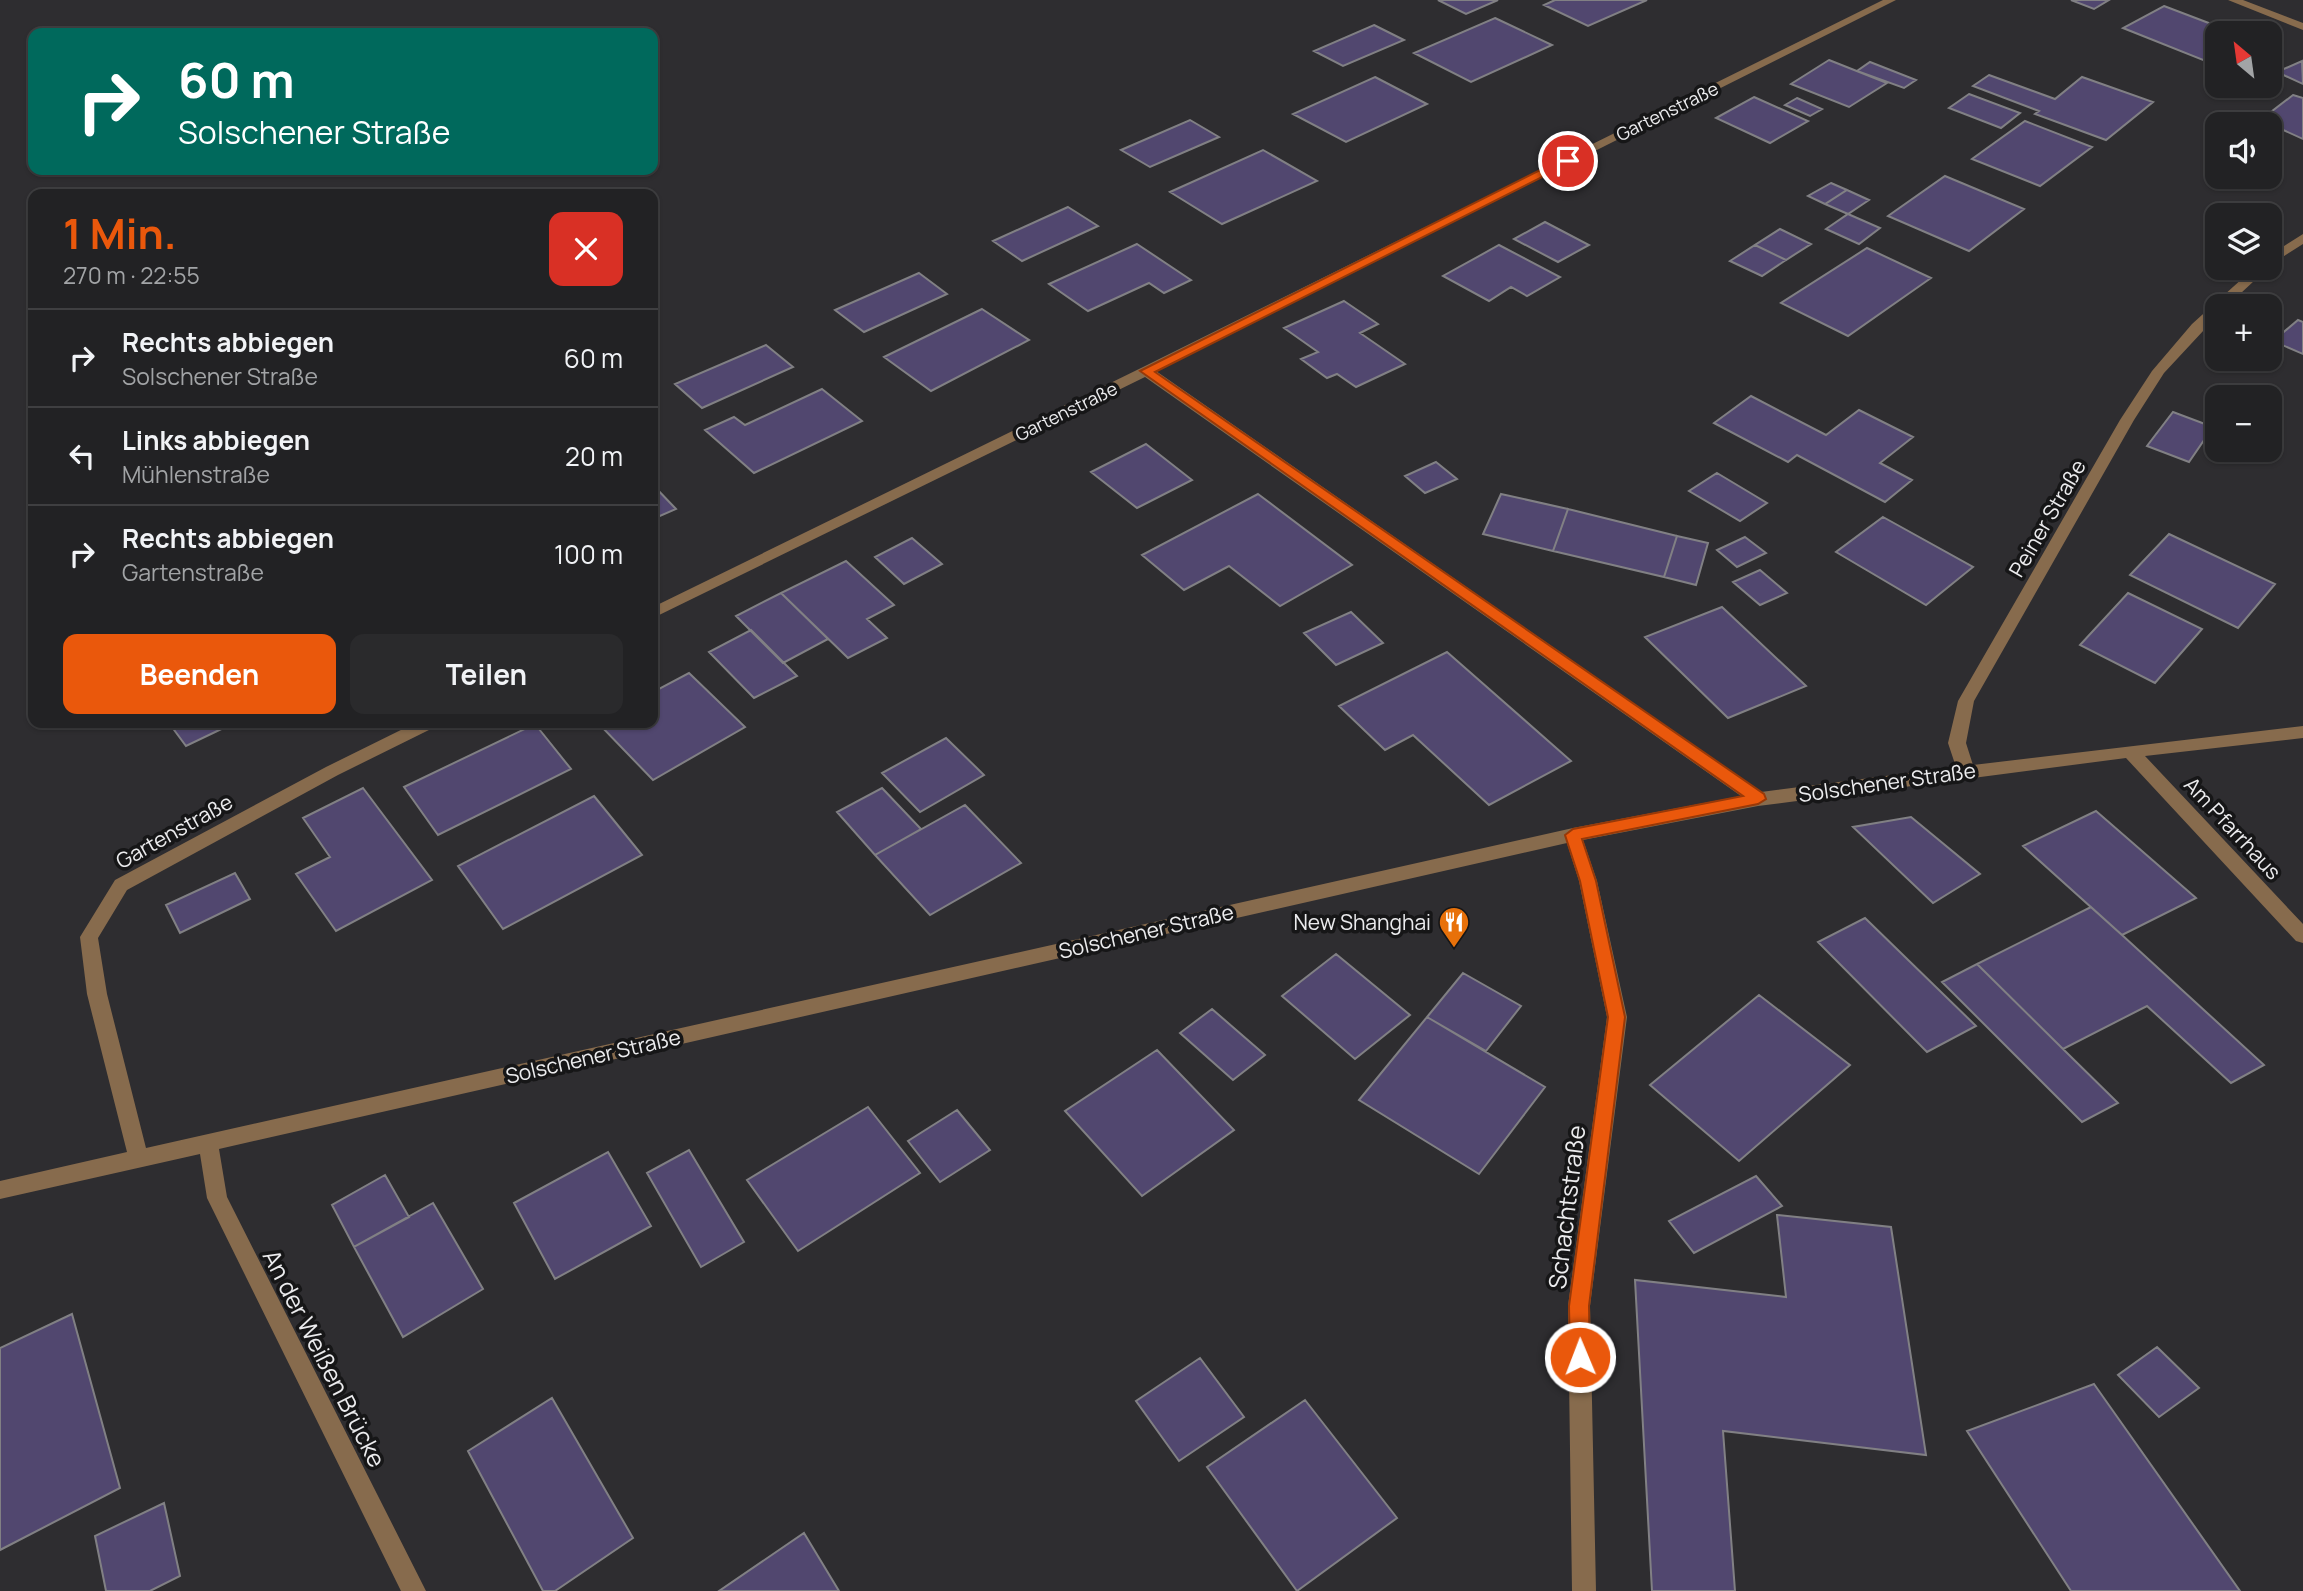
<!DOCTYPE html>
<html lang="de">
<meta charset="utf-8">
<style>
body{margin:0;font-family:Manrope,sans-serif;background:#2a2a2c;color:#f1f3f6;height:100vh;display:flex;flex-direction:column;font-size:26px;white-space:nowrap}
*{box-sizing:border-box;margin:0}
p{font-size:23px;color:#a2a4a6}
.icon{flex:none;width:38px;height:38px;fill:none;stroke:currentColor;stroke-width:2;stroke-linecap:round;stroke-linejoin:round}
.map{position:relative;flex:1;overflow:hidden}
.side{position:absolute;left:28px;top:189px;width:630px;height:539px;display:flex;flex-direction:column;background:#222224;border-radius:14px;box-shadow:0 2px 5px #0004,0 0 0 2px #3f3f41}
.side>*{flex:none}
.hud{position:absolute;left:28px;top:28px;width:630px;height:147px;border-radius:14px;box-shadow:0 2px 5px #0004,0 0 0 2px #3f3f41;background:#00695c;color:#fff;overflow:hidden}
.needle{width:46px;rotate:331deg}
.buttons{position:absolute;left:2205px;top:21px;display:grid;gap:14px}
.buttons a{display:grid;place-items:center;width:77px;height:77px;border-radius:14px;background:#222224;box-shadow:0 2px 5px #0004,0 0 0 2px #3f3f41;font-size:35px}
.pin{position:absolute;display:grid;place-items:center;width:60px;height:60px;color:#fff;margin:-30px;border:4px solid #fff;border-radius:50%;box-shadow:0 2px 7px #0007}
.me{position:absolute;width:77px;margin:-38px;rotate:359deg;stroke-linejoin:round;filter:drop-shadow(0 0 5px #0008)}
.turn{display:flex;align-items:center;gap:24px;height:147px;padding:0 35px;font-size:32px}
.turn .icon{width:91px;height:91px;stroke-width:2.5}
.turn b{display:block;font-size:49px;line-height:60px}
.round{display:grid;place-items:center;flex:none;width:74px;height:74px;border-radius:14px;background:#2a2a2c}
.head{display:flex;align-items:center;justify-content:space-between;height:119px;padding:0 35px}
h1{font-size:42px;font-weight:700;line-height:52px;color:#ea580c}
.primary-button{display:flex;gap:14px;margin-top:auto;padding:14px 35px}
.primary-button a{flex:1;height:80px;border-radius:14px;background:#ea580c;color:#fff;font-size:28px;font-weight:700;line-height:80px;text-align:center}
.primary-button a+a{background:#2a2a2c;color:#f1f3f6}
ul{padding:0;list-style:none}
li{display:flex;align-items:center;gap:21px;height:98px;padding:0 35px;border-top:2px solid #3f3f41}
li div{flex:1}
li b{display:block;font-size:26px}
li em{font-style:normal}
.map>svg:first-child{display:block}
.building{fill:#51476f;stroke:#818084;stroke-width:2}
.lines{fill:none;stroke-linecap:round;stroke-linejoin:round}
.minor{fill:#876b4d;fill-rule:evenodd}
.route{fill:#ea580c;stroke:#983908;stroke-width:2}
.labels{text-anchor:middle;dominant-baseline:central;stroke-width:7;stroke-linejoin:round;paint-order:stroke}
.far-street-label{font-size:18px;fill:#ececee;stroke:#161617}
.street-label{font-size:21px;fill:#ececee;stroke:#161617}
.poi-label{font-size:21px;fill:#ececee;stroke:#161617;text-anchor:end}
.near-street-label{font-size:24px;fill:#ececee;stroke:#161617}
</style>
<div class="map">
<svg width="2303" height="1591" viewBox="0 0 2303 1591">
<rect width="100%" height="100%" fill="#2e2d30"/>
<path class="building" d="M1438 0H1498L1466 14Z
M1555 0H1647L1588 26 1544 5Z
M2071 0H2109L2094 9Z
M2164 6 2235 33H2217V52L2203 60 2123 28Z
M1495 18 1552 45 1471 82 1414 53Z
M1374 25 1404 40 1343 66 1314 51Z
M1829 60 1887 83 1849 107 1791 84Z
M2302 61 2303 84 2277 72Z
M1870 62 1916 80 1904 88 1857 71Z
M1989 75 2055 99 2082 77 2153 102 2106 140 2035 114 2039 111 1973 86Z
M1375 77 1427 104 1346 142 1293 114Z
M1969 94 2020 113 2001 128 1949 108Z
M2293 95 2303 98V139L2270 124 2258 122Z
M1754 97 1808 121 1770 143 1716 118Z
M1797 98 1822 109 1810 116 1785 105Z
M1190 120 1219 137 1150 167 1121 150Z
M2025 121 2092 147 2040 186 1972 159Z
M1263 150 1317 181 1222 224 1170 192Z
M1945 176 2024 209 1969 251 1888 216Z
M1831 183 1847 190 1825 204 1808 196Z
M1847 190 1869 200 1848 214 1825 204Z
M1068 207 1098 226 1022 261 993 241Z
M1848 214 1880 228 1859 244 1826 229Z
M1545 222 1589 245 1558 262 1514 239Z
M1780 229 1811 244 1786 260 1755 245Z
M1137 244 1191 280 1164 293 1149 283 1088 311 1049 284Z
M1499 245 1560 277 1527 296 1511 287 1489 301 1443 276Z
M1755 245 1786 260 1762 276 1730 261Z
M1867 248 1931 278 1848 336 1781 303Z
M919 273 947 294 864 332 835 310Z
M1344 301 1378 324 1360 333 1405 364 1356 387 1337 374 1327 378 1301 359 1318 352 1284 328Z
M982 309 1029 340 931 391 884 357Z
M2298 320 2303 322V354L2273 341Z
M766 345 793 367 702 408 675 384Z
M822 389 862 421 754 473 705 430 734 417 745 425Z
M1751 396 1826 435 1859 410 1913 437 1880 463 1912 480 1885 502 1797 455 1788 462 1714 423Z
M2173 412 2213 427 2189 462 2147 446Z
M1146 444 1192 480 1137 508 1091 472Z
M1436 462 1457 479 1425 493 1405 476Z
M1717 473 1767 503 1740 521 1689 491Z
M653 485 676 509 653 519Z
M1258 494 1352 565 1280 606 1229 566 1184 590 1142 555Z
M1501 494 1568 509 1553 551 1483 534Z
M1568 509 1677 536 1664 577 1553 551Z
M1883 517 1973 567 1926 605 1836 552Z
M2169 534 2275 584 2238 628 2130 575Z
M1677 536 1708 543 1696 585 1664 577Z
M1745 537 1766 553 1737 567 1717 550Z
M912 538 942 564 904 584 875 557Z
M846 561 894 605 867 619 887 638 848 658 781 593Z
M1760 570 1787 593 1760 605 1733 582Z
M781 593 828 639 783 663 736 616Z
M2128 593 2202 629 2155 683 2080 645Z
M1722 607 1806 686 1728 718 1645 637Z
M1351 612 1383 643 1336 665 1304 633Z
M751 630 797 676 754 698 709 652Z
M1447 652 1571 761 1489 805 1413 735 1385 750 1339 706Z
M689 673 745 727 653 780 598 723H653V692Z
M169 723H234L186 746Z
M535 724 571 769 438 835 404 787Z
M946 738 984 775 920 812 882 773Z
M363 788 432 880 336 931 296 874 330 857 303 818Z
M882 788 921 829 875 855 837 812Z
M594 796 642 855 503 929 458 866Z
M965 805 1021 863 930 915 875 855Z
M2096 811 2196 898 2122 935 2023 846Z
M1911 817 1980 874 1933 903 1853 827Z
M235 873 250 899 180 933 166 905Z
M2091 907 2122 935 2264 1065 2231 1083 2147 1006 2063 1049 1977 964Z
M1865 918 1976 1026 1927 1052 1818 942Z
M1336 954 1410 1015 1355 1059 1282 996Z
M1977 964 2063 1049 2118 1103 2082 1122 1942 982Z
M1463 973 1521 1006 1486 1051 1427 1017Z
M1759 995 1850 1065 1739 1161 1650 1085Z
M1212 1009 1265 1055 1233 1080 1180 1033Z
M1427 1017 1545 1087 1479 1174 1359 1100Z
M1157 1050 1234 1130 1142 1196 1065 1111Z
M868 1107 920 1173 798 1251 747 1180Z
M957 1110 990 1150 940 1182 908 1141Z
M689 1150 744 1242 701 1267 647 1173Z
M608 1152 651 1226 555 1279 514 1203Z
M385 1175 409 1217 354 1247 332 1205Z
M1756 1176 1782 1206 1694 1253 1669 1221Z
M433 1203 483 1289 403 1337 354 1247Z
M1777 1215 1891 1227 1926 1455 1723 1431 1735 1591H1652L1635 1280 1786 1297Z
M72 1314 120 1488 0 1550V1348Z
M2157 1347 2199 1388 2159 1417 2118 1375Z
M1200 1358 1244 1417 1179 1461 1136 1401Z
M2094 1384 2240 1591H2071L1967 1431Z
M552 1398 633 1538 555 1591H543L468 1451Z
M1305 1400 1397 1518 1297 1591 1207 1467Z
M164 1503 180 1576 150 1591H106L95 1536Z
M804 1533 839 1591H719Z"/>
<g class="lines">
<path class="minor" d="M1883 0H1896L1156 371 1761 792 1956 767 1948 743 1958 701 2120 420 2152 371 2192 324 2254 268H2268L2227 306H2217V316L2164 373 2134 420 1974 701 1966 743 1973 765 2303 726V738L2145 756 2303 924V943L2296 941 2126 758 1758 806 1583 840 1597 881 1627 1017 1590 1306 1596 1591H1572L1568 1306 1607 1017 1579 881 1567 843 219 1149 227 1197 426 1591H401L207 1198 200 1154 0 1199V1181L127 1152 87 994 80 937 115 880 326 767 415 723H437L435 727 338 775 127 890 98 938 107 994 146 1148 1573 828 1741 796 1145 377 653 618V607L1141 368Z
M2228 0H2243L2303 23V30Z
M2303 234V244L2270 265V255Z"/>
</g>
<path class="route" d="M1564 158 1574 161 1155 372 1764 794 1766 799 1758 804 1582 839 1596 881 1625 1017 1589 1306 1590 1357 1587 1364 1580 1367 1573 1364 1570 1357 1569 1306 1608 1017 1580 881 1565 835 1573 829 1743 796 1140 371Z"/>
<defs>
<g id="restaurant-pin" transform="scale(1.575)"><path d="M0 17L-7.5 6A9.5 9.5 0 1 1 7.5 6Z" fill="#e8710a" stroke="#161617"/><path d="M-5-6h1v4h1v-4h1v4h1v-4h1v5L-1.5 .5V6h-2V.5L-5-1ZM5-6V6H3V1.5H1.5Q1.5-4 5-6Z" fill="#fff"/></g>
</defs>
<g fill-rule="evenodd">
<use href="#restaurant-pin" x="1454" y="922"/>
</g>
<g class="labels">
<g class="far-street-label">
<text transform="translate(1667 111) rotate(-26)">Gartenstraße</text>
<text transform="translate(1066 411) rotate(-26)">Gartenstraße</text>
</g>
<g class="street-label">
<text transform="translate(2047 518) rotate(-60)">Peiner Straße</text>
<text transform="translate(1887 782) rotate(-8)">Solschener Straße</text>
<text transform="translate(2233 828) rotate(47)">Am Pfarrhaus</text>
<text transform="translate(174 831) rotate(-29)">Gartenstraße</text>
<text transform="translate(1146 931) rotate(-13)">Solschener Straße</text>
<text transform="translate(593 1056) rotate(-13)">Solschener Straße</text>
</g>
<g class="poi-label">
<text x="1431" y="922">New Shanghai</text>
</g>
<g class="near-street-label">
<text transform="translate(1566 1207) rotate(-83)">Schachtstraße</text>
<text transform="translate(325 1358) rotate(63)">An der Weißen Brücke</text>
</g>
</g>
</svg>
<div class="buttons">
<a><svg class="needle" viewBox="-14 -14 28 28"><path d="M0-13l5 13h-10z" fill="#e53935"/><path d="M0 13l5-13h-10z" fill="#a2a4a6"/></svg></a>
<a><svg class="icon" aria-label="sound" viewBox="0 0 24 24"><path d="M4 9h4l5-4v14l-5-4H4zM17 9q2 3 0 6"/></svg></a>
<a><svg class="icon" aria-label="layers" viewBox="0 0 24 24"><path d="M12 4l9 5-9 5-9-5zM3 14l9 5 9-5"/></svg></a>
<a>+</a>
<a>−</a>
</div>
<div class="pin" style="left:1568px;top:161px;background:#d93025"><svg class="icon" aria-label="arrive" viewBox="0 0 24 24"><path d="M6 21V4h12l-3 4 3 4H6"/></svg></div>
<svg class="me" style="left:1580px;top:1357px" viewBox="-20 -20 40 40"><circle r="17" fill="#ea580c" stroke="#fff" stroke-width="3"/><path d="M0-11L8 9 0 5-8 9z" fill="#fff"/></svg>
<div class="hud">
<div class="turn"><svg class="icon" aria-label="right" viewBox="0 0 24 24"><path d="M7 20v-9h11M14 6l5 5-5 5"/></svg><div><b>60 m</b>Solschener Straße</div></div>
</div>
<section class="side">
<div class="head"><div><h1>1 Min.</h1><p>270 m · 22:55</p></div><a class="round" style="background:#d93025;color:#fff"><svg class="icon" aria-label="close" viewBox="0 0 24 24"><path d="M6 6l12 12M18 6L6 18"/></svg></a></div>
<ul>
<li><svg class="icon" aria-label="right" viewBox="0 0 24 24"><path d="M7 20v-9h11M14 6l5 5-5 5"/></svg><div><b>Rechts abbiegen</b><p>Solschener Straße</p></div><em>60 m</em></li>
<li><svg class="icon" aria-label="left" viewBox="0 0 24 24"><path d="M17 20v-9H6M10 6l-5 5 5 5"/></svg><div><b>Links abbiegen</b><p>Mühlenstraße</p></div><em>20 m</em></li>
<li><svg class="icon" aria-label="right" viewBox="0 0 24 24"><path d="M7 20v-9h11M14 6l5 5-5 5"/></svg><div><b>Rechts abbiegen</b><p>Gartenstraße</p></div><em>100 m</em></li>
</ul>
<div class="primary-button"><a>Beenden</a><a>Teilen</a></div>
</section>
</div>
